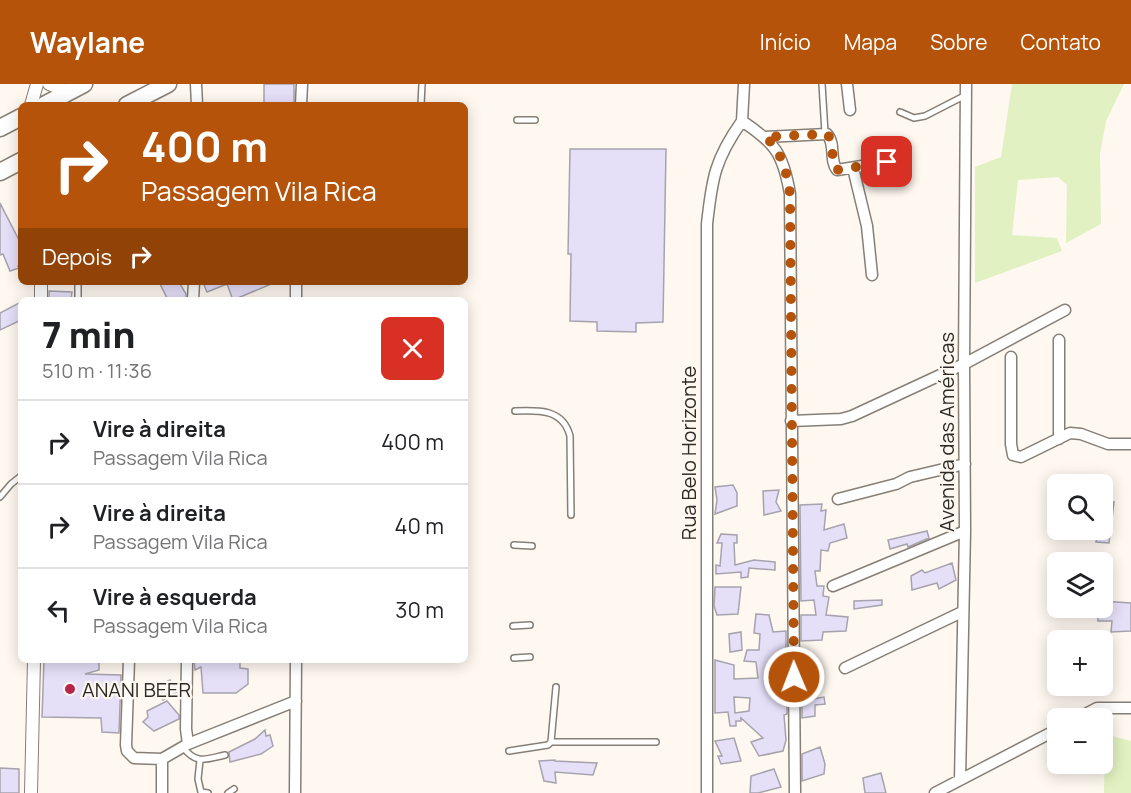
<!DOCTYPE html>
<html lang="pt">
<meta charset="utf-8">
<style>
body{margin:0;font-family:Manrope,sans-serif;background:#f2f2f2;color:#202124;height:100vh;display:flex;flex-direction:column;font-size:22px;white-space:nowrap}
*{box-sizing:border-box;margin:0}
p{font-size:20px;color:#757577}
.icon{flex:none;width:33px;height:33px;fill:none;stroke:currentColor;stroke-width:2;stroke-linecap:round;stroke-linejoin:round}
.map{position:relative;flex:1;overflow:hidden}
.panel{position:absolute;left:18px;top:213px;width:450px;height:366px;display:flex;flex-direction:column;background:#fff;border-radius:9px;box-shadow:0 3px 15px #0003}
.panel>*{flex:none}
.guide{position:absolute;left:18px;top:18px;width:450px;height:183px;border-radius:9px;box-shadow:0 3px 15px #0003;background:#b45309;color:#fff;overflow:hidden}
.buttons{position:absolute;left:1047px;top:390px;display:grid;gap:12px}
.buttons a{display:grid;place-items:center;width:66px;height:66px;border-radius:9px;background:#fff;box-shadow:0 3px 15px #0003;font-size:30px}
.pin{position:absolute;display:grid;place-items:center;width:51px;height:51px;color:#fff;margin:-26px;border-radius:12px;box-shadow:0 3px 9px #0006}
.me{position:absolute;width:66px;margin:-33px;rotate:359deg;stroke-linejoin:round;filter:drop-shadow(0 0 4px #0008)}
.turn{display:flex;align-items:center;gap:21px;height:126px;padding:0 24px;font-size:27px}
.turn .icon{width:78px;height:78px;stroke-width:2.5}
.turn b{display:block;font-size:42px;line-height:51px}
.then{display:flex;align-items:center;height:57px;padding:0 24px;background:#0003;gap:12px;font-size:22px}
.round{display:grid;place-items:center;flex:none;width:63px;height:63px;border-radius:9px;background:#f2f2f2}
.overview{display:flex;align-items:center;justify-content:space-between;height:102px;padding:0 24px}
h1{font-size:36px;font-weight:800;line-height:45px}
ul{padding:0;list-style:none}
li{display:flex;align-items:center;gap:18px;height:84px;padding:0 24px;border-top:2px solid #e0e0e0}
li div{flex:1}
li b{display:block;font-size:22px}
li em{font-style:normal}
header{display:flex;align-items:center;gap:36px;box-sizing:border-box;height:84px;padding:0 30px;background:#b45309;color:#fff}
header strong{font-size:28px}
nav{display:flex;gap:33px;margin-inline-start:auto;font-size:21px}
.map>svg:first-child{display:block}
.green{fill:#e1f1c1}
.building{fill:#e6dff8;stroke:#a6a3ae;stroke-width:1.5;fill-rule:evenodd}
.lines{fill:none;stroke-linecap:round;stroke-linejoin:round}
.service-casing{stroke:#867f76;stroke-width:8}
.minor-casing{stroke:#867f76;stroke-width:13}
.tertiary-casing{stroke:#867f76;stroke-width:14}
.trunk-casing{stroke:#867f76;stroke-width:19}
.service{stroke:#fff;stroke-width:5}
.minor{stroke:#fff;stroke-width:10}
.tertiary{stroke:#fff;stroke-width:12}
.trunk{stroke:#fff;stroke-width:16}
.route{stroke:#b45309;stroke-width:10;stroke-dasharray:0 18}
.poi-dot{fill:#b62449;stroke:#fef8f0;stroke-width:2}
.labels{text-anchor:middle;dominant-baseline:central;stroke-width:4.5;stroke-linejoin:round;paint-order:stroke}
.street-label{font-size:20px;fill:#2e2b27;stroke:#fef8f0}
.poi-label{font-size:20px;fill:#2e2b27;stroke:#fef8f0;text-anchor:start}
</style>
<header>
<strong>Waylane</strong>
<nav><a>Início</a><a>Mapa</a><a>Sobre</a><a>Contato</a></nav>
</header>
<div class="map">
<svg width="1131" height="709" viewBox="0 0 1131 709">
<rect width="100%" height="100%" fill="#fef8f0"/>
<path class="green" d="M1012 0H1124L1106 37 1100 70 1101 140 1066 159 1067 101 1058 93 1018 96 1012 151 1057 154 1062 167 975 199V83L1001 73Z
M1105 650 1131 657V709H1104Z"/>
<path class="building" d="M264 0H294V21H264Z
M570 65H666L663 238 636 239V248L597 247V238L570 237 571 170H568Z
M0 119 21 160V180L18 182 19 184 10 187 3 170 0 171Z
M159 198H179L186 210V216H168Z
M211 198H276L233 216 227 200 207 208 204 201Z
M49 207 72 208 71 216H49Z
M21 218V236L0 246V229Z
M733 401 737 409V422L715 430 717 416 715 403Z
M779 406 776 418 781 427 764 431 763 407Z
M1102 417 1114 418 1109 459 1096 458 1098 446H1102Z
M822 420 821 427 826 426 824 446 844 440 847 454 830 459 828 467 821 466 820 487H815L817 502H824L823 512 829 513 826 531 848 533 846 547 823 548 822 556 801 557V531H816L814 516 801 517 800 421Z
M927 447 929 454 908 463 907 460 890 465 888 456Z
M721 450 737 451V459H734L735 481 754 476 775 478V486L749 484 748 493 741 494V488L716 490V481L720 482 722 459H717Z
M952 479 956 496 939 505 937 499 912 506 911 492 922 486 925 489Z
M715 503H741L738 530 717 531 714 522Z
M882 516V521L854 525V517Z
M1102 517 1131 519V547L1111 548 1112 537H1098L1097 524H1102Z
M756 530 769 531 773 548 786 547V584H781L787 602V630L784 631 786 656 783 667 759 672 751 658 763 654 741 634V637H736V642H730L728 628 715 629V576L734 581V595L758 594 756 578 744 577 747 566H759L760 550 754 549ZM734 613 750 614 749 627 735 629Z
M741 548 742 566 730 568 729 550Z
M44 576H99V586L85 590 121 591 119 649 102 648 101 634 42 633Z
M194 576H240V584L248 585V600L236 609H203L201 583 195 586Z
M170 596 177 608 163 616 154 604Z
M802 602H809L808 612H812V615L824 613 825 620 815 621V632L802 634Z
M167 617 179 631V635L154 647 143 638 148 633 147 627Z
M265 646 266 652 270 651 273 662 261 670 230 678 229 668 255 655Z
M734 654 741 677 721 680 718 672H722L715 657Z
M820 663 825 680 824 690 802 697V670Z
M555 676V677L597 679 593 691 555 688 556 699 544 697 539 677Z
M0 684 19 685V709H0Z
M774 685 781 703 758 709H750L751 692Z
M881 689 886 709H865L863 694Z"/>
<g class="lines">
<g class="service-casing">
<path id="service" d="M822 0 825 49
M421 21 422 0
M900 28 914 34 925 32 966 11
M517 36H535
M78 216V198
M515 327C539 326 563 325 570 352L571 431
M0 413 11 400 21 392
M514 461 532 462
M513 542 530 541
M514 574 530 573
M551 658H656
M183 663C196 681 206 675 225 671
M509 667 548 661 551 658 556 603
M200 676 198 695 201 708 208 709
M228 709 234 705"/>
</g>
<g class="minor-casing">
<path id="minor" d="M196 0 197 21
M847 0 850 26
M301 21 302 0
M742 37C775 59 783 69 790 110L795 709
M742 37 744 0
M765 53 827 50C836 60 829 76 837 86L887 78
M853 84 867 142 872 191
M193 216 194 198
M296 216V198
M1011 273V360L1013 371 1021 373 1070 349 1081 350 1108 360H1131
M791 337 841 335 852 332 964 280 1065 226
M1059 355V256
M838 415 896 400 910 393 965 380
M833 502 965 447
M129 576 126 661 127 667 134 674 162 675 188 660 296 617
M187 576 186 645 188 660
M845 584 962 528
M1078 634 1097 624H1131
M960 696 965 447 964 280 966 0
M162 709V675
M295 709 296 576
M707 709V140C712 94 715 75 742 37
M935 709 1058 645"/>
</g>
<g class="tertiary-casing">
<path id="tertiary" d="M49 0 69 8
M31 21 37 0
M41 216V198
M31 709 34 576"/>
</g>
<g class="trunk-casing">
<path id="trunk" d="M44 21 84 0
M127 21 168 0
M0 44 21 33
M0 88 21 77"/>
</g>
<use href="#service" class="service"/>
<use href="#minor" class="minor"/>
<use href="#tertiary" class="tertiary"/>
<use href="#trunk" class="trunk"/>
</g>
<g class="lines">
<path class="route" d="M794 593 790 110C787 90 782 66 765 53L827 50C836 60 829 76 837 86L887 78"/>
</g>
<circle class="poi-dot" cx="70" cy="605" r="6"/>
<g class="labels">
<g class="street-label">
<text transform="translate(946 348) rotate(-90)">Avenida das Américas</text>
<text transform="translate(688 369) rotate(-90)">Rua Belo Horizonte</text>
</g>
<g class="poi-label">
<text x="82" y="605">ANANI BEER</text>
</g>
</g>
</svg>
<div class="buttons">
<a><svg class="icon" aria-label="search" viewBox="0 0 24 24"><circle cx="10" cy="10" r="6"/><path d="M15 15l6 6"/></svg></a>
<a><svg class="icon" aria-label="layers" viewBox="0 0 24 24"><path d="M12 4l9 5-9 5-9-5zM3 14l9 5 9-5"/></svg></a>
<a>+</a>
<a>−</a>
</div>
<div class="pin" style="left:887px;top:78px;background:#d93025"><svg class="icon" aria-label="arrive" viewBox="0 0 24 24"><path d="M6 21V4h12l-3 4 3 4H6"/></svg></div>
<svg class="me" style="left:794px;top:593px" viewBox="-20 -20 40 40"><circle r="17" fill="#b45309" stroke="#fff" stroke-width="3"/><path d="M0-11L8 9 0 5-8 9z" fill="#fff"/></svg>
<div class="guide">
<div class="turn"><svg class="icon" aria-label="right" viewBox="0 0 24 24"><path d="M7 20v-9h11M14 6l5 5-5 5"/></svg><div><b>400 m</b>Passagem Vila Rica</div></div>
<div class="then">Depois<svg class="icon" aria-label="right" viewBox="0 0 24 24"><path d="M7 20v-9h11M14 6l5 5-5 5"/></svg></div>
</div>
<section class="panel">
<div class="overview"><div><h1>7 min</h1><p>510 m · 11:36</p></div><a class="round" style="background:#d93025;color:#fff"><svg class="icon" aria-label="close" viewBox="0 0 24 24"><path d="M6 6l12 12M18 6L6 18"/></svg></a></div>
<ul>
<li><svg class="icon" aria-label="right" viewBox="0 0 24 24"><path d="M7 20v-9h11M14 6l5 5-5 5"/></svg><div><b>Vire à direita</b><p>Passagem Vila Rica</p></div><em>400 m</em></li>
<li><svg class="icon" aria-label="right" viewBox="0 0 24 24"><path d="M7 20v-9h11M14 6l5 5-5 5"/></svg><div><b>Vire à direita</b><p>Passagem Vila Rica</p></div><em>40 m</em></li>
<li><svg class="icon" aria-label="left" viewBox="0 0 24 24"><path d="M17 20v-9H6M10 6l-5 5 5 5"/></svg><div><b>Vire à esquerda</b><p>Passagem Vila Rica</p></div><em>30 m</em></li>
</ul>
</section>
</div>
